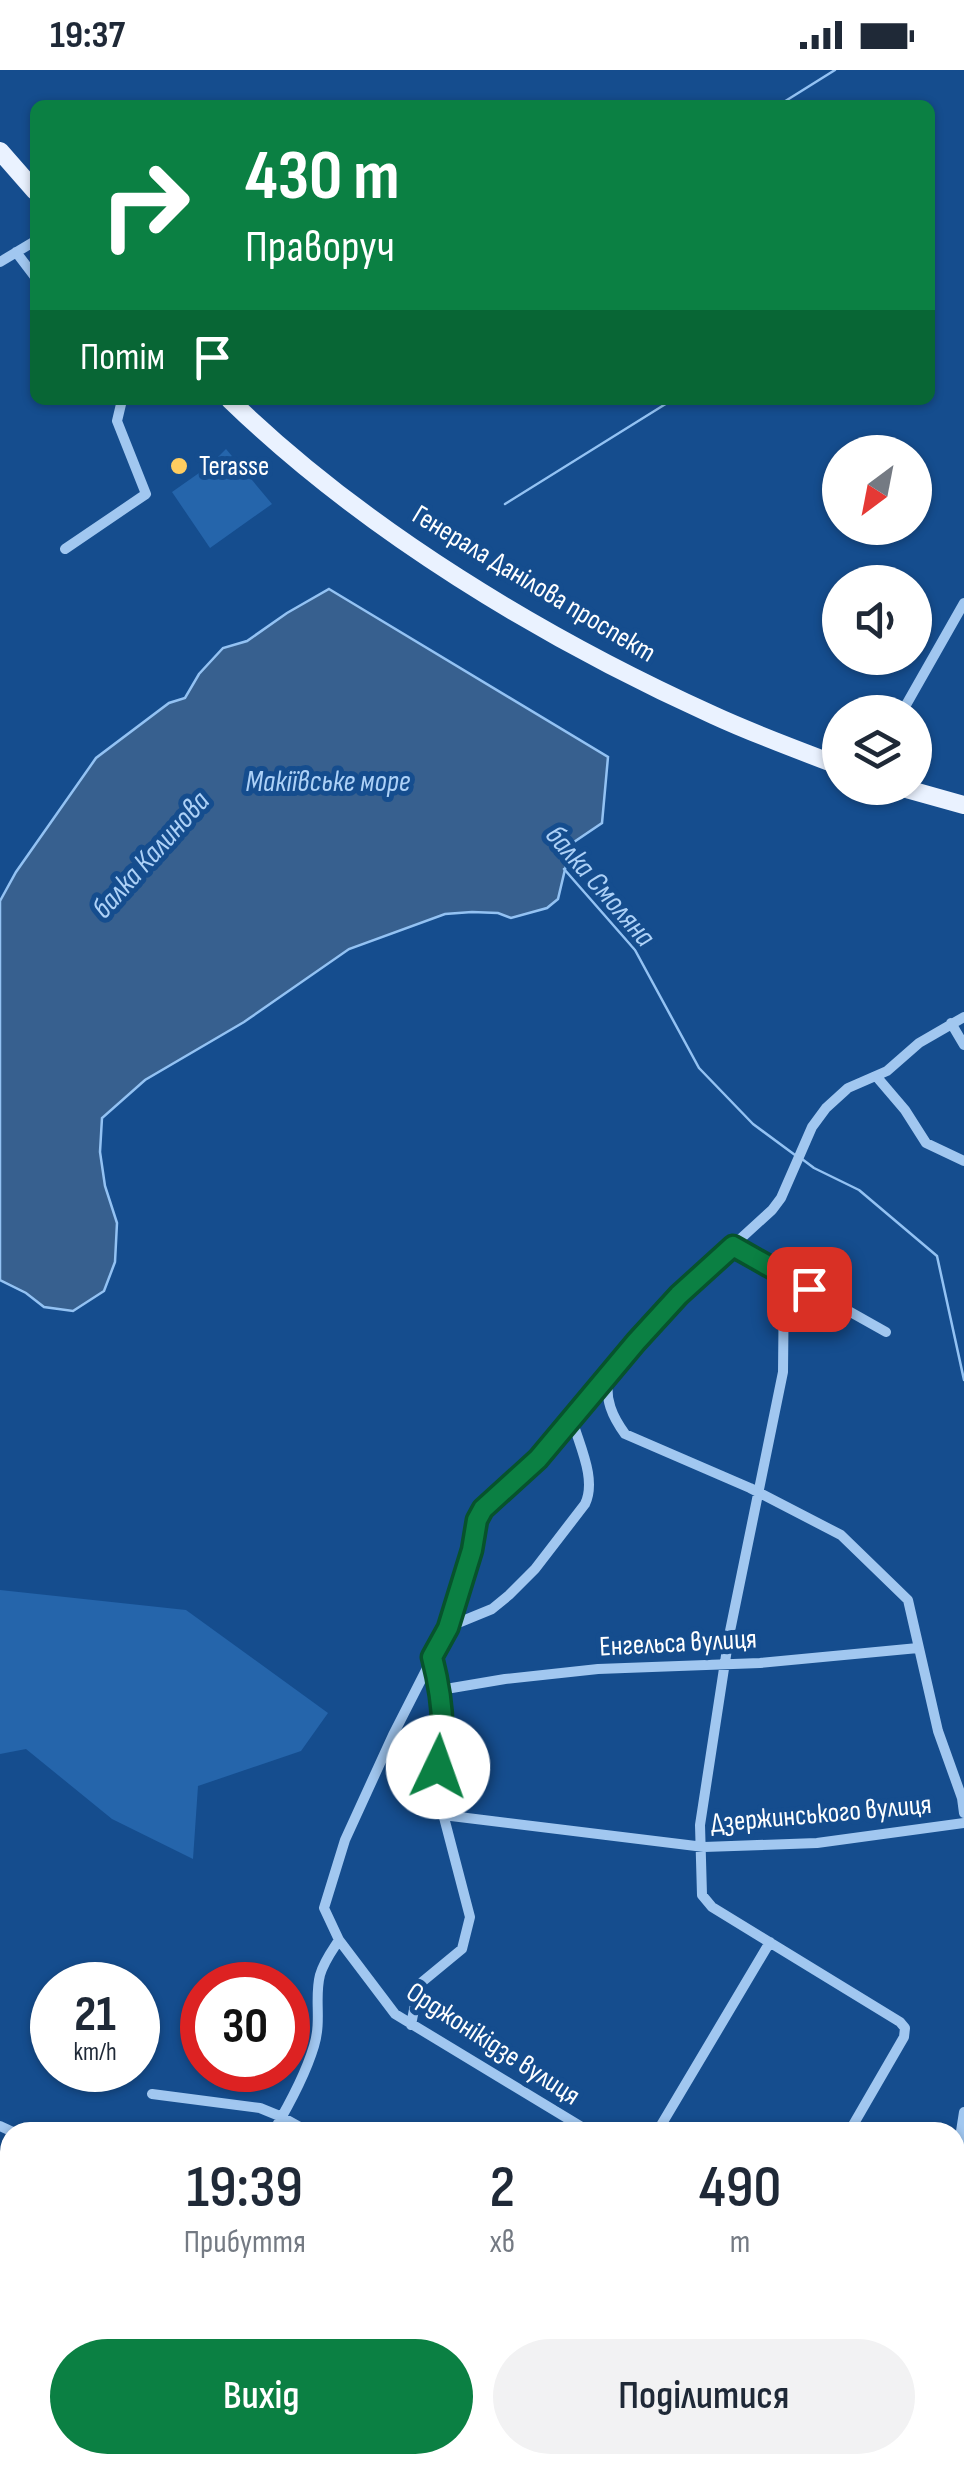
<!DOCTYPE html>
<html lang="uk">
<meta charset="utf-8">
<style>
body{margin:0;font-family:"Sofia Sans Condensed",sans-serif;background:#f2f2f3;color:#1f2937;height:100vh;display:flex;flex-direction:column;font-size:38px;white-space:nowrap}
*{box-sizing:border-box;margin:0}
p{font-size:32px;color:#747a83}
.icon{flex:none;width:55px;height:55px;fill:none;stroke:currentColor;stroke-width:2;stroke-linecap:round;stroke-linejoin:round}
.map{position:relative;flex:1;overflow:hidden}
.sheet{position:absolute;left:0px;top:2052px;width:965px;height:352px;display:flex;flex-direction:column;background:#fff;border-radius:30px 30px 0 0;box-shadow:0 2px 8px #0004}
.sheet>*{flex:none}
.hud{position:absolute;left:30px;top:30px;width:905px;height:305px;border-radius:15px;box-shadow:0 2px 8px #0004;background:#0b8043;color:#fff;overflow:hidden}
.needle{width:65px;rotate:212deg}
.buttons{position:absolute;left:822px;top:365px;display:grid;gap:20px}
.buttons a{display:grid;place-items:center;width:110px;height:110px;border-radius:50%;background:#fff;box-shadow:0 2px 8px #0004;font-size:50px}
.speed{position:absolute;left:30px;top:1892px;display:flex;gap:20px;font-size:50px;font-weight:700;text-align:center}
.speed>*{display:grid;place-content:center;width:130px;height:130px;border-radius:50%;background:#fff;box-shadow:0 2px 8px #0004;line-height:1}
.speed small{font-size:25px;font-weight:400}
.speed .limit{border:15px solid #d22;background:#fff;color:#111}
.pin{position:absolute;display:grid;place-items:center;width:85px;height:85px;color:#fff;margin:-42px;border-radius:20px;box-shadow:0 5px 15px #0006}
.me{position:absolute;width:110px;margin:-55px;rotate:3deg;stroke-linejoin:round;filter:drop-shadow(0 0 8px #0008)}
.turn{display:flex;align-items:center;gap:35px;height:210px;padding:0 50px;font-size:45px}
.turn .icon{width:130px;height:130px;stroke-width:2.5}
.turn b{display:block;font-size:70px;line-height:85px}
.then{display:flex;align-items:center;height:95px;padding:0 50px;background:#0003;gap:20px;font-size:38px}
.eta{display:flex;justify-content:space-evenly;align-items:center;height:170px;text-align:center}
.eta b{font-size:60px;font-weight:600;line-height:70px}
.button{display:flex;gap:20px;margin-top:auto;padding:20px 50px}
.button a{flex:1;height:115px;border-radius:60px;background:#0b8043;color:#fff;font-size:40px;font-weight:600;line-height:115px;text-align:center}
.button a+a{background:#f2f2f3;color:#1f2937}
.status{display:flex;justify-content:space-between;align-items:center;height:70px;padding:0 50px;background:#fff;direction:ltr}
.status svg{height:28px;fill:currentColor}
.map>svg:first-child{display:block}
.green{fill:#2565ab}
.water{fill:#37608f;stroke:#93c2f3;stroke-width:2.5}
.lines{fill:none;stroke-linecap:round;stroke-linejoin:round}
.stream{stroke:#93c2f3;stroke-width:2.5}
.minor{stroke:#a1c7f0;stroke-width:10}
.primary{stroke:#eaf2ff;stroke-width:18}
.route-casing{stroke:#07532c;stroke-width:25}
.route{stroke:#0b8043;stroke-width:18}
.poi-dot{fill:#ffcd60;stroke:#154d8e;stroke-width:4}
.labels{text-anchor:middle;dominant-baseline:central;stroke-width:10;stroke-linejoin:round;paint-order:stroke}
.poi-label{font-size:28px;fill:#fff;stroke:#154d8e;text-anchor:start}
.street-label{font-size:28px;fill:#fff;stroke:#154d8e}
.water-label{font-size:30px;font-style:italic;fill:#add1f7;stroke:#154d8e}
</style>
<div class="status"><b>19:37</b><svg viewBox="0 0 49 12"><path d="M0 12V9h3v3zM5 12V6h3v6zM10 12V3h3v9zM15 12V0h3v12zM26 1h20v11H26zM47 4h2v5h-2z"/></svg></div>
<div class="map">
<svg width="964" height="2404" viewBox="0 0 964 2404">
<rect width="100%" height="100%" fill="#154d8e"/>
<path class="green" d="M226 379 272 434 210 478 172 422 209 396Z
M0 1520 186 1540 328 1643 301 1681 198 1716 193 1789 112 1749 26 1679 0 1684Z
M656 2395H806L820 2404H651Z"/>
<path class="water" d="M329 519 608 687 602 753 571 774 558 829 547 838 511 848 498 843 472 842 445 844 349 879 244 952 145 1010 102 1048 100 1082 105 1116 117 1153 115 1192 104 1221 73 1241 44 1237 26 1223 0 1210V831L16 802 96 688 169 633 185 628 199 604 223 578 247 571 287 543Z"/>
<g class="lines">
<path class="stream" d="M779 35 835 0
M505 434 672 330
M564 799 635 880 699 998 753 1054 795 1085
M802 1089 814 1098 859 1120 937 1186 964 1310"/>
<path class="minor" d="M16 182 35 207
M0 192 35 171
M65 479 146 424 117 351 122 330
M902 642 964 533
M951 953 964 975
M876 1006 905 1040 926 1073 964 1091
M733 1176 886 1262
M784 1205 783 1302 729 1566 700 1755 702 1825 712 1837 900 1952 905 1958 904 1967 849 2062
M608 1307C605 1330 612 1346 625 1364L750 1418 841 1465 908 1530 938 1661 962 1728 964 1743
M448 1557 492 1539 509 1525 535 1499 585 1434C597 1409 579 1375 572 1349
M440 1620 505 1609 598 1599 760 1593 918 1578
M443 1745 704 1777 817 1773 964 1753
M411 1955 417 1924 422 1912 462 1879 470 1847 441 1736 438 1697 442 1681 440 1620 432 1588
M152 2024 260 2038 282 2047 309 2062
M0 2056 13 2062
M273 2062C289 2035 305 2006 314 1976 322 1950 314 1928 320 1905 324 1891 332 1881 339 1870
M590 2062 395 1944 339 1870 324 1838 345 1770 393 1665 448 1557 472 1480 477 1450 483 1439 538 1389 636 1272 679 1225 772 1140 781 1128 812 1057 826 1038 848 1018 887 1001 919 973 964 947
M657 2062 770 1872
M955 2100 964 2042
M0 2188 10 2193
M955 2260 964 2259
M0 2342 10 2348
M96 2395 110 2404
M343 2395 358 2404
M84 2404 89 2395
M450 2404 456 2395
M645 2404 650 2395"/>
<path class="primary" d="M0 81 35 121
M230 330C364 460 543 568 713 645 754 664 798 680 840 696
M903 718 964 735"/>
</g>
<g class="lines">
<g class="route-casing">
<path id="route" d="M438 1697C447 1661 441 1622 432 1587L448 1558 472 1480 477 1450 483 1439 538 1389 636 1272 679 1225 733 1176 809 1219"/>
</g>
<use href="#route" class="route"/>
</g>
<circle class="poi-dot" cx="179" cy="396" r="10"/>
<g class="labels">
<g class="poi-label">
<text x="199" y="396">Terasse</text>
</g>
<g class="street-label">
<text transform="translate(534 514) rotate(31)">Генерала Данілова проспект</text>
<text transform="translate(678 1573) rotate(-3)">Енгельса вулиця</text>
<text transform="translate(821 1744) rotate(-5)">Дзержинського вулиця</text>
<text transform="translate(493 1974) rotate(33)">Орджонікідзе вулиця</text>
</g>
<g class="water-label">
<text x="328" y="712">Макіївське море</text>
<text transform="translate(151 785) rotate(-48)">балка Калинова</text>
<text transform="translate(600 816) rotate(49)">балка Смоляна</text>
</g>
</g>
</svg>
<div class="buttons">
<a><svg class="needle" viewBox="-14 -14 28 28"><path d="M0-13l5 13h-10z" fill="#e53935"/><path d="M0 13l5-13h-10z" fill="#747a83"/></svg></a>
<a><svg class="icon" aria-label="sound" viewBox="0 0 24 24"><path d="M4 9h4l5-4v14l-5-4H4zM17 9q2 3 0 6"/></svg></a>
<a><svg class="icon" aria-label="layers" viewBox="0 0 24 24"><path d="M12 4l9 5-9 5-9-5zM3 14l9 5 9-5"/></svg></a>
</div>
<div class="speed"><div>21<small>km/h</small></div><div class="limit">30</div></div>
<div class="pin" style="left:809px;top:1219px;background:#d93025"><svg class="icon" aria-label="arrive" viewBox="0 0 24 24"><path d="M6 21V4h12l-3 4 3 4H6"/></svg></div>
<svg class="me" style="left:438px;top:1697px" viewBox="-20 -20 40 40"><circle r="19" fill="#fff"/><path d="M0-13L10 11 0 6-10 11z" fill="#0b8043"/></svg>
<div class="hud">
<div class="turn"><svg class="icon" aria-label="right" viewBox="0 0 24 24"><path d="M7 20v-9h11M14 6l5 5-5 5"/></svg><div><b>430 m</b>Праворуч</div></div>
<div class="then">Потім<svg class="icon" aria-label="arrive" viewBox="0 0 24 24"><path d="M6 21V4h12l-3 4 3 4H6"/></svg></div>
</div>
<section class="sheet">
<div class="eta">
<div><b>19:39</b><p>Прибуття</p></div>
<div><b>2</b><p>хв</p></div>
<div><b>490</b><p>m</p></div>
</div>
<div class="button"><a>Вихід</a><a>Поділитися</a></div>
</section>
</div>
